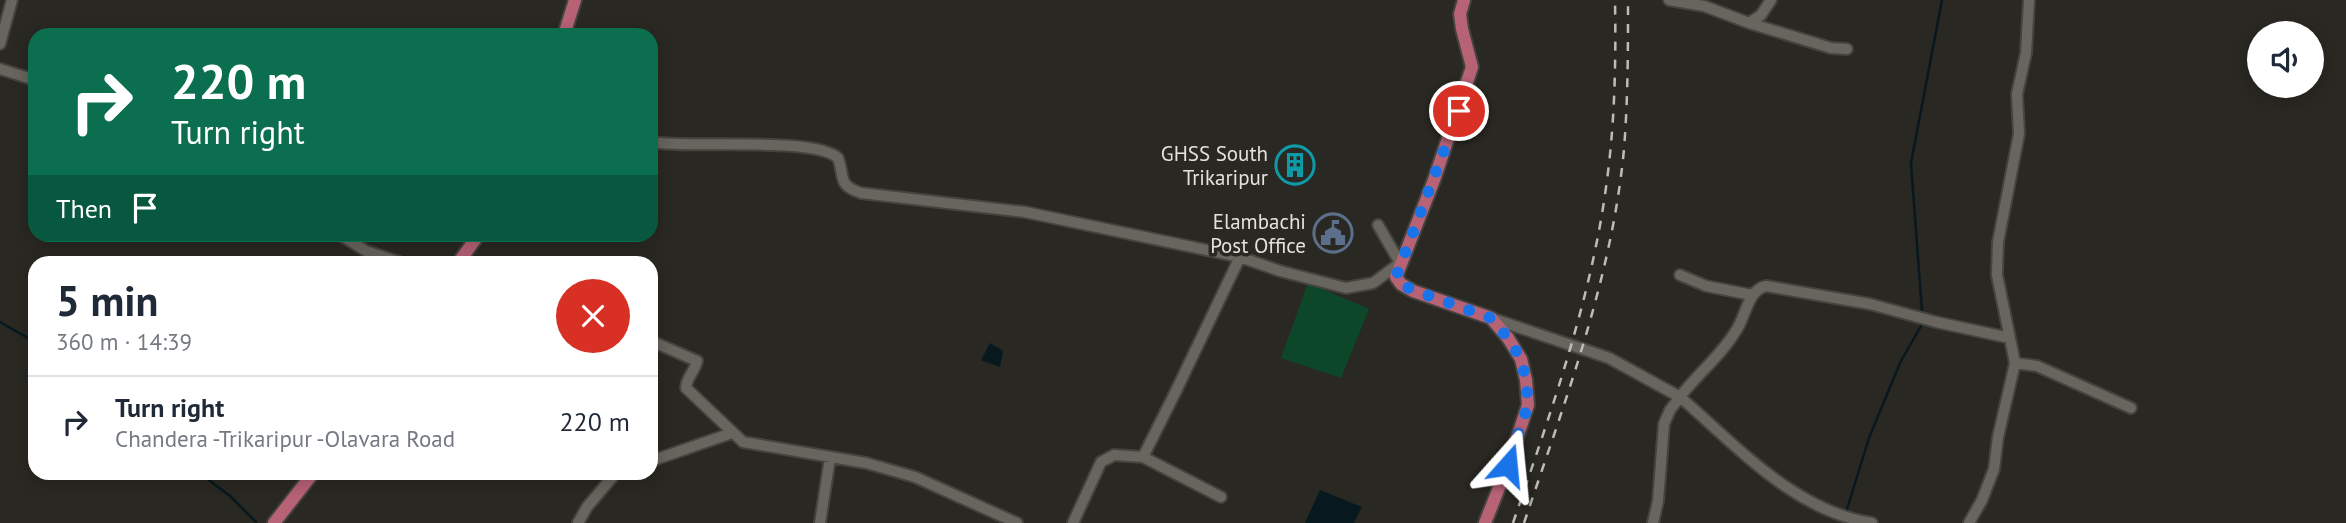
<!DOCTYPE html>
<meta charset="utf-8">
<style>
body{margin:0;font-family:"PT Sans",sans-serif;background:#f2f2f3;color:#1f2937;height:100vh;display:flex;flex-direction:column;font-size:26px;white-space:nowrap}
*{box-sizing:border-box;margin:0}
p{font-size:23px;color:#747a83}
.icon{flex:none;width:38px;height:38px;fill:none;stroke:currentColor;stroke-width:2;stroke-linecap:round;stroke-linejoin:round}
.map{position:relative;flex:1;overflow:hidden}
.panel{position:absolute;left:28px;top:256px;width:630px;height:224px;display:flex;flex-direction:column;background:#fff;border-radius:21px;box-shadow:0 4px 18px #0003}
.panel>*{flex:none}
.guide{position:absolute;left:28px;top:28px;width:630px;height:214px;border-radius:21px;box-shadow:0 4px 18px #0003;background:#0b6e4f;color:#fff;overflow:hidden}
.tools{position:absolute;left:2247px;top:21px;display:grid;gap:14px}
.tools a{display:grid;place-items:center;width:77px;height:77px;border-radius:50%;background:#fff;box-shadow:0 4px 18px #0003;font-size:35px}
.pin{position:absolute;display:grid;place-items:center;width:60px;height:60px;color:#fff;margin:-30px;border:4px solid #fff;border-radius:50%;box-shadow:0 2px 7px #0007}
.me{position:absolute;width:77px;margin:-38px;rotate:18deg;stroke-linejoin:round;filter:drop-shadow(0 0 5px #0008)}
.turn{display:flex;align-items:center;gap:24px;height:147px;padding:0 28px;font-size:32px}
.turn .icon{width:91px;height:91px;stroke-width:2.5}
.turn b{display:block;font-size:49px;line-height:60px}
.then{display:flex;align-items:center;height:66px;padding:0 28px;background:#0003;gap:14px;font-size:26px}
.round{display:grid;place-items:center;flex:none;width:74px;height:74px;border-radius:37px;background:#f2f2f3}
.head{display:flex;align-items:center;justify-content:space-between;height:119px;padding:0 28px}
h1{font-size:42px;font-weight:800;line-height:52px}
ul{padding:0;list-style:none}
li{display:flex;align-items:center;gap:21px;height:91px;padding:0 28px;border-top:2px solid #e0e1e3}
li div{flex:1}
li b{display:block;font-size:26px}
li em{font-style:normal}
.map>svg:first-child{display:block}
.green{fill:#0d472a}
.water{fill:#07191e}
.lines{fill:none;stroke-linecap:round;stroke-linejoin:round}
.stream{stroke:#07191e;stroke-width:2.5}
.minor-casing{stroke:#45433e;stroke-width:14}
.major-casing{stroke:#45433e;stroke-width:16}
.minor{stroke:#68655e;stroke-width:10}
.major{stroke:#b86276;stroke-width:12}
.rail{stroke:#bdbcb7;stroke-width:2.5;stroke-dasharray:9 9;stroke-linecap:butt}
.route{stroke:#1a73e8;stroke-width:12;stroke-dasharray:0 21.6}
.labels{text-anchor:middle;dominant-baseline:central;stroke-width:7;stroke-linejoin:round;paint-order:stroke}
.poi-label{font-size:21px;fill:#e3e2de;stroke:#2a2822;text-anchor:end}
</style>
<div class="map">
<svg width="2346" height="523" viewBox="0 0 2346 523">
<rect width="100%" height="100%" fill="#2a2822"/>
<path class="green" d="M1308 283 1369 309 1341 378 1281 358Z"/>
<path class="water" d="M990 343 1003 351 1000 367 981 360Z
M1320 490 1362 507 1354 523H1305Z"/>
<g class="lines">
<path class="stream" d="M1922 311 1911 163 1942 0
M0 322 35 342
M198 472 230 496 256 522
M1847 509 1869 438 1900 363 1922 324"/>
<g class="minor-casing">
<path id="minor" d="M1669 0 1704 6 1749 23 1761 15 1771 0
M1749 23 1831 48 1847 49
M0 44 12 0
M0 69 35 80
M651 142C689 149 813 136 838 158 845 177 837 185 861 193L1025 212 1240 257 1280 271 1346 288 1373 283 1400 263 1378 225
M339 234 366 251 399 262
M1680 275 1706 286 1752 295
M1491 318 1609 358 1680 397C1698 373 1722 355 1737 329 1746 315 1748 290 1766 286L1870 304 1936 322 2010 338
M651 341 697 361C695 371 686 378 686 388L743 442 866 463 915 477 1017 523
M2015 363 2037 366 2131 408
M1143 457 1175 393 1240 257
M651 461 732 433
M578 523 587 507 615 474 619 472
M820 523 830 458
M1073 523 1101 462 1114 455 1143 457 1221 497
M1653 523 1658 501 1664 424 1670 410 1680 397C1737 446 1794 511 1872 523
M1969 523 1982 500 1994 469 1998 437 2015 363 1997 275 1998 242 2019 134 2017 94 2026 53 2029 0"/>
</g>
<g class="major-casing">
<path id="major" d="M1464 0 1460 14 1462 29 1472 67 1434 180 1396 277 1401 284 1413 291 1491 318 1508 338 1521 359 1526 380 1528 405 1508 465 1485 523
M564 35 575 0
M459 262 479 234
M274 523 314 472"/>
</g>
<use href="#minor" class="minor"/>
<use href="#major" class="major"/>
<path class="rail" d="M1513 523C1551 411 1592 298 1607 180 1615 120 1616 60 1615 0
M1524 523C1565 401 1612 278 1624 149 1628 99 1628 49 1628 0"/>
</g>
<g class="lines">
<path class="route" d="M1459 111 1396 277 1401 284 1413 290 1491 318 1508 338 1521 359 1526 380 1528 405 1508 465"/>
</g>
<defs>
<g id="building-ring" transform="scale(2.0125)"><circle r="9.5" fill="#2a2822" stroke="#0f9aa8" stroke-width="1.5"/><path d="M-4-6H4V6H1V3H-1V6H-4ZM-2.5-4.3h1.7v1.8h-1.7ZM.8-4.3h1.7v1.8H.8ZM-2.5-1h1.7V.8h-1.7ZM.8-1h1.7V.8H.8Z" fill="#0f9aa8"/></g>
<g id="civic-ring" transform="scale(2.0125)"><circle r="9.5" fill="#2a2822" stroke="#5c6f8a" stroke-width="1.5"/><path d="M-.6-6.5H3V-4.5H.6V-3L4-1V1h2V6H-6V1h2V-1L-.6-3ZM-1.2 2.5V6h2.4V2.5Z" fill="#5c6f8a"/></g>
</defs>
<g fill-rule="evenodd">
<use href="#building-ring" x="1295" y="165"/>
<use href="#civic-ring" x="1333" y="233"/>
</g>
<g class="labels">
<g class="poi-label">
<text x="1268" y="153">GHSS South<tspan x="1268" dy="24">Trikaripur</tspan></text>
<text x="1306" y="221">Elambachi<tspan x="1306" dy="24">Post Office</tspan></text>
</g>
</g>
</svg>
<div class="tools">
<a><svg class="icon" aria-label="sound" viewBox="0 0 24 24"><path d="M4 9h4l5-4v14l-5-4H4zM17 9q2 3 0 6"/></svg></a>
</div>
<div class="pin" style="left:1459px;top:111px;background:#d93025"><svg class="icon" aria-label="arrive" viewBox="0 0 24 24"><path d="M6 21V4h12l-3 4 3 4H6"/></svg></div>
<svg class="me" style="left:1508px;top:465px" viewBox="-20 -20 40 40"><path d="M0-17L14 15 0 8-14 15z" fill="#1a73e8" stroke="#fff" stroke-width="4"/></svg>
<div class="guide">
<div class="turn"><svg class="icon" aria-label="right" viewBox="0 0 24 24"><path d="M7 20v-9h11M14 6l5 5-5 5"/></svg><div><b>220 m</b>Turn right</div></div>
<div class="then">Then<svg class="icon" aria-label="arrive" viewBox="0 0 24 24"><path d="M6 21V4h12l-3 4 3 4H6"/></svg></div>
</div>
<section class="panel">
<div class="head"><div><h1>5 min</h1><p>360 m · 14:39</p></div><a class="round" style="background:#d93025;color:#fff"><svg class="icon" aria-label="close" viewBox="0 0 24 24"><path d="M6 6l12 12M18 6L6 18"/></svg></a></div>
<ul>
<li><svg class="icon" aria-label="right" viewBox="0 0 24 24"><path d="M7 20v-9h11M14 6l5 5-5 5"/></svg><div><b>Turn right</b><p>Chandera -Trikaripur -Olavara Road</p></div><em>220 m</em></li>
</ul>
</section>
</div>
